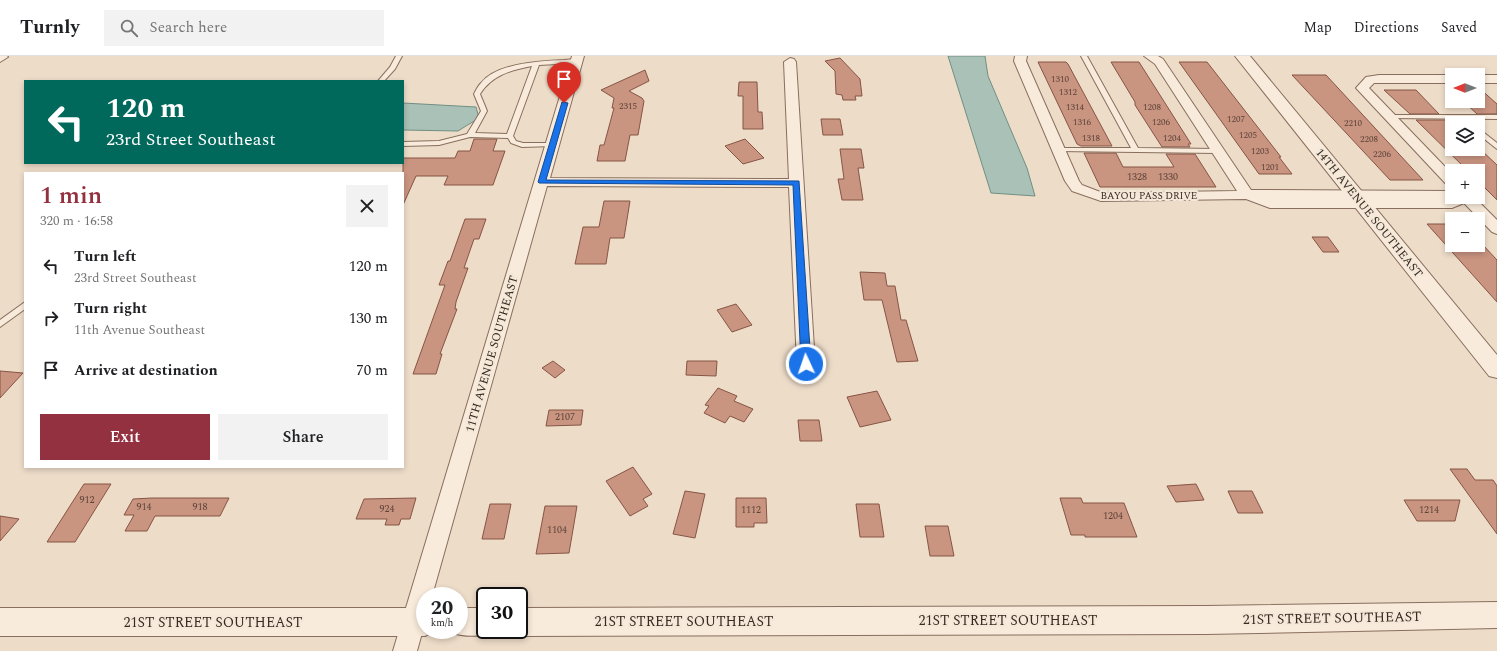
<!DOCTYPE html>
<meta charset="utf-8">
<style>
body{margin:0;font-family:Spectral,serif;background:#f2f2f2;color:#202124;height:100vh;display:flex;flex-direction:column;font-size:15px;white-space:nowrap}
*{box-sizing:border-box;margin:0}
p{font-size:13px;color:#757577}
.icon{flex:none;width:22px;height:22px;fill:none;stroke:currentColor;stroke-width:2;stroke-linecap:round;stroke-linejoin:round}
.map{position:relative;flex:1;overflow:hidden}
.sheet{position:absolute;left:24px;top:116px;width:380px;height:296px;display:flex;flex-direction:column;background:#fff;border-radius:0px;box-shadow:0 2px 6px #0003}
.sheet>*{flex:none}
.hud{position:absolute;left:24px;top:24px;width:380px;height:84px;border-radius:0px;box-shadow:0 2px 6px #0003;background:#00695c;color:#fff;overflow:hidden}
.needle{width:26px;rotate:270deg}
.tools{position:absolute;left:1445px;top:12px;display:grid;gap:8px}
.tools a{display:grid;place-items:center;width:40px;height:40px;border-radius:0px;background:#fff;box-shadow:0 2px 6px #0003;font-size:20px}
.speed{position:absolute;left:416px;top:531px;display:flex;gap:8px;font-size:20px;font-weight:700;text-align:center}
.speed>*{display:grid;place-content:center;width:52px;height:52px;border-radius:50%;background:#fff;box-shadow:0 2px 6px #0003;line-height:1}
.speed small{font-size:10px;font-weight:400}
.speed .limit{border:2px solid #111;border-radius:6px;background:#fff;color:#111}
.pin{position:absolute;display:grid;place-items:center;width:34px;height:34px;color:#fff;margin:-41px -17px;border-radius:50% 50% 50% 0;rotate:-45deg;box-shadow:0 0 4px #0007}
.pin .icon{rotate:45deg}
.me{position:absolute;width:44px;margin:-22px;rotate:357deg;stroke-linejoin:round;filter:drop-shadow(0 0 3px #0008)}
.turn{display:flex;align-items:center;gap:14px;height:84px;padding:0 16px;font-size:18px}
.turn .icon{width:52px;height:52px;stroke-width:2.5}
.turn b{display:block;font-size:28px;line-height:34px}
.round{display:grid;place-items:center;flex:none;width:42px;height:42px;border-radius:0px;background:#f2f2f2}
.overview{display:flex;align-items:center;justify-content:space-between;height:68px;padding:0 16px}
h1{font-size:24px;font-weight:600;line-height:30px;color:#943140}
.primary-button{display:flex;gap:8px;margin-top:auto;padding:8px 16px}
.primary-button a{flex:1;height:46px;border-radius:0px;background:#943140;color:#fff;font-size:16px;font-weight:600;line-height:46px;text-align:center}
.primary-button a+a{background:#f2f2f2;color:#202124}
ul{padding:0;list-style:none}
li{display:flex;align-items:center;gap:12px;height:52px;padding:0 16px}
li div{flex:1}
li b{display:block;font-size:15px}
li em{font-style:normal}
header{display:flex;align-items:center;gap:24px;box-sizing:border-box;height:56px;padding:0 20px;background:#fff;border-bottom:1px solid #e0e0e0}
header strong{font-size:19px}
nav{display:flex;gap:22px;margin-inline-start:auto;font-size:14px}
.search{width:280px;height:36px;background:#f2f2f2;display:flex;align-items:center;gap:10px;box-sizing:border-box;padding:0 14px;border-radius:0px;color:#757577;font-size:15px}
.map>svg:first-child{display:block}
.water{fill:#a9c1b6;stroke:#708f83}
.building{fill:#c99480;stroke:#865545}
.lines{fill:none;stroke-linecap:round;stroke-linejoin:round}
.service-casing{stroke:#886e5e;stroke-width:2}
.minor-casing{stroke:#886e5e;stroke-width:2}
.tertiary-casing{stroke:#886e5e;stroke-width:2}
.service{fill:#f8ebdb;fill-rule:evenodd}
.minor{fill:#f8ebdb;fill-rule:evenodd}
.tertiary{fill:#f8ebdb;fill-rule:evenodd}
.route{fill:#1a73e8;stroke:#114b97}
.labels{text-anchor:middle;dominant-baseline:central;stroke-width:4;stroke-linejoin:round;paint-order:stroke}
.far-number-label{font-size:9px;fill:#5d4439}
.number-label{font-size:10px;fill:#5d4439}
.far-street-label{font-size:10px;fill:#392921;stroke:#f4e8d8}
.street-label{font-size:12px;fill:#392921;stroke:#f4e8d8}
.near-street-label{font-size:14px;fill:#392921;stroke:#f4e8d8}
</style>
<header>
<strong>Turnly</strong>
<div class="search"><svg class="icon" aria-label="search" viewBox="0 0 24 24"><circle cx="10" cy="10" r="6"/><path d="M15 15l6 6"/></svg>Search here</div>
<nav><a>Map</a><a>Directions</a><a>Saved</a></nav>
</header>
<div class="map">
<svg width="1497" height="595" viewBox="0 0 1497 595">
<rect width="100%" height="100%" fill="#eddcc8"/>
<path class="water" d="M948 0H985L988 20 1027 112 1035 140 991 137Z
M403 47 476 51 479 62 458 75 403 74Z"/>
<path class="building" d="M840 2 860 23 862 40H855L856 44H843L842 39 836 38 835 15 825 5Z
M1038 6H1066L1068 8 1112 90H1081L1077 88Z
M1111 6H1139L1191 88H1188L1190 91H1162L1135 49V46Z
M1179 6H1207L1281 101H1279L1292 118H1259Z
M645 14 649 25 629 35 642 42 644 45 638 79H630L625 105H597L600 89H604L614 52H612L614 42 601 34Z
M1292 19H1326L1423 124H1390Z
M739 26H757L758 56H762L763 73H743V40H738Z
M1478 31 1497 48V58H1477L1463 45H1478Z
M1384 34H1416L1439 58H1410Z
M821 63H840L843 79H823Z
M1416 64H1446L1452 69V93H1480L1497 109V144L1478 125V115H1468Z
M474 83H497L493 95H505L493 129H444L448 120H416L403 149V102H455L458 95H470Z
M745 83 764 102 743 108 725 90Z
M840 93H861L864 112H858L863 144H842L838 123H844Z
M1084 97H1116L1123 111H1174L1166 98H1195L1216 131H1100Z
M604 145H630L624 182H610L606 208H575L583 171H599Z
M465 163H486L479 183H474L464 212H468L456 246 455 253H457L440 298H442L436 318H413L445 229H439L448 205H450Z
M1427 168H1452V189H1483L1497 204V246Z
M1312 181H1328L1339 196H1323Z
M860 216 885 217 887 230H895L901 264H906L918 305 897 306 882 244H864Z
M736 248 752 269 732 276 717 254Z
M553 305 565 314 555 322 542 312Z
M687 305H717L716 320 686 319Z
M0 315 23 317 0 342Z
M718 332 737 340 734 345 753 353 744 366 730 360 725 367 704 357 709 350 705 349Z
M877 335 891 364 860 371 847 341Z
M549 354H583L581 369 546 370Z
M798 364H819L822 385H800Z
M633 411 652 438 643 443 648 450 630 460 606 425Z
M1450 413H1467L1475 424H1493L1497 430V478Z
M84 428H111L75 486H47Z
M1196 428 1204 444 1176 446 1167 430Z
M685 435 705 438 695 482 673 478Z
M1228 435H1252L1263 457H1238Z
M152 442H229L220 460H155L147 475H125L134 459H124L133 443Z
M416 442 410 463H401L399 469H385L387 463H356L364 443Z
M736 442H766L767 467H754V471H736Z
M1060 442H1081L1083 447H1124L1137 481H1085V479H1071Z
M1404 444H1460L1455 465H1417Z
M490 448H511L504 483H482Z
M856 448H879L884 481H860Z
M545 450H577L569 497 536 498Z
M0 460 19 463 0 485Z
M925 470H948L954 500H930Z"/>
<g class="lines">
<g class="service-casing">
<path id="service" d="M0 0H7L8 1 0 6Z
M396 0H402L395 13 384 25H378L390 11Z
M1081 0H1087L1138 92 1217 93 1220 95 1217 97 1057 95V93L1059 92H1131Z
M564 4 576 3 579 5 576 7 539 9 513 80 516 85 523 87H552L554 88V90L522 91 511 87 508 82 470 81 439 89 403 90V86L439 85 467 78 481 55 474 38C476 34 478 30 481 27 497 7 540 5 564 4ZM532 10 507 78 475 77 487 55 480 38C492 19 511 14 532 10Z
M1389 59H1497V63L1387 62 1386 61Z
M1478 72 1497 87V93L1478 78Z
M25 246V253L0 271V264Z"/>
</g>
<g class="minor-casing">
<path id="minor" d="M572 0H584L550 122 789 123 784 6 790 2 794 3 796 6 815 308 812 313 806 315 800 313 797 308 789 131 547 130 432 540H425V566L417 595H393Z
M1015 0H1027L1026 5 1079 125 1082 129 1103 137 1237 135 1155 8 1144 0H1158L1163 3 1251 134 1452 135V141H1474L1497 164V178L1492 176 1464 147 1452 152H1270L1246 143 1101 145 1072 135 1065 125 1014 5Z
M1379 19H1452V27H1374L1369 32 1452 118V130L1447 129 1356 32 1366 21Z
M1478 19H1497V27H1478Z"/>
</g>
<g class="tertiary-casing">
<path id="tertiary" d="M1235 0H1250L1497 299V322L1489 320Z
M1497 546V572L1206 578 519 580 508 574H519V552L1206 550Z
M0 552H425V574H436L425 580H0Z
M459 552H485V574H496L495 576C480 581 464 581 449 576L448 574H459Z"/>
</g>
<use href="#service" class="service"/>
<use href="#minor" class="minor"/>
<use href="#tertiary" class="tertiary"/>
</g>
<path class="route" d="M562 46 568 47 546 124 799 125 811 308 809 310 806 311 801 308 793 129 539 127 538 126Z"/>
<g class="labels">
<g class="far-number-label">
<text x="1060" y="23">1310</text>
<text x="1068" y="36">1312</text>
<text x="628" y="50">2315</text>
<text x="1075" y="51">1314</text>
<text x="1152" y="51">1208</text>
<text x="1236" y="63">1207</text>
<text x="1082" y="66">1316</text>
<text x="1161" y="66">1206</text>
<text x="1353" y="67">2210</text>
<text x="1248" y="79">1205</text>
<text x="1091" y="82">1318</text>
<text x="1172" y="82">1204</text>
<text x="1369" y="83">2208</text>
<text x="1260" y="95">1203</text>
<text x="1382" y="98">2206</text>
<text x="1270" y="111">1201</text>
</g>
<g class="number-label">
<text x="1137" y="121">1328</text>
<text x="1168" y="121">1330</text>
<text x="565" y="361">2107</text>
<text x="87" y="444">912</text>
<text x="144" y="451">914</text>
<text x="200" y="451">918</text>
<text x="387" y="453">924</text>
<text x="751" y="454">1112</text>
<text x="1429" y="454">1214</text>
<text x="1113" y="460">1204</text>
<text x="557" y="474">1104</text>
</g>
<g class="far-street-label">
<text x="1149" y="140">BAYOU PASS DRIVE</text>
</g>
<g class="street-label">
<text transform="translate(1369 157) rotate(51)">14TH AVENUE SOUTHEAST</text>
<text transform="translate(492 298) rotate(-74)">11TH AVENUE SOUTHEAST</text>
</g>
<g class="near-street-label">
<text transform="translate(1332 562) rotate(-1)">21ST STREET SOUTHEAST</text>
<text x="1008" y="564">21ST STREET SOUTHEAST</text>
<text x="684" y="565">21ST STREET SOUTHEAST</text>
<text x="213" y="566">21ST STREET SOUTHEAST</text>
</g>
</g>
</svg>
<div class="tools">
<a><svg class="needle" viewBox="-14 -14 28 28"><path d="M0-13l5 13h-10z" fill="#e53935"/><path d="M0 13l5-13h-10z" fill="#757577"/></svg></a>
<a><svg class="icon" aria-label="layers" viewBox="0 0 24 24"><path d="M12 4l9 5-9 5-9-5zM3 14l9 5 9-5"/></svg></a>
<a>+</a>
<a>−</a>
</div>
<div class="speed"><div>20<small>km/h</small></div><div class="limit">30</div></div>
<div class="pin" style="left:564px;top:47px;background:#d93025"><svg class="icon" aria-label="arrive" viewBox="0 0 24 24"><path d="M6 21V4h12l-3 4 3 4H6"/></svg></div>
<svg class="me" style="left:806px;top:308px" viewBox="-20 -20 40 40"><circle r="17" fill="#1a73e8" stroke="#fff" stroke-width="3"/><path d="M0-11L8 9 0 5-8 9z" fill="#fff"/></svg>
<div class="hud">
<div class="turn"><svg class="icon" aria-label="left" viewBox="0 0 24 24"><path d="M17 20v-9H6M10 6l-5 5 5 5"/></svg><div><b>120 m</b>23rd Street Southeast</div></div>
</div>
<section class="sheet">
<div class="overview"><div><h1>1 min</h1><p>320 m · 16:58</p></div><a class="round"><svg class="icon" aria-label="close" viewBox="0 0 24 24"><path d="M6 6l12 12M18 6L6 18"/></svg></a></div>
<ul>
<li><svg class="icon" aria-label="left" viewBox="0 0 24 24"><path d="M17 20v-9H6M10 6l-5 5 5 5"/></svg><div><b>Turn left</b><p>23rd Street Southeast</p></div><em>120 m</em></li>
<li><svg class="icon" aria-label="right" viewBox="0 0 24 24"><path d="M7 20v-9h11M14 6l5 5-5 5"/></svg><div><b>Turn right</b><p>11th Avenue Southeast</p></div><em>130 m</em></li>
<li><svg class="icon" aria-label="arrive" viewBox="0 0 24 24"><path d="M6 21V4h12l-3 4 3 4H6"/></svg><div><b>Arrive at destination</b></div><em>70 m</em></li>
</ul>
<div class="primary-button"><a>Exit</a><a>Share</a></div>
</section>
</div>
